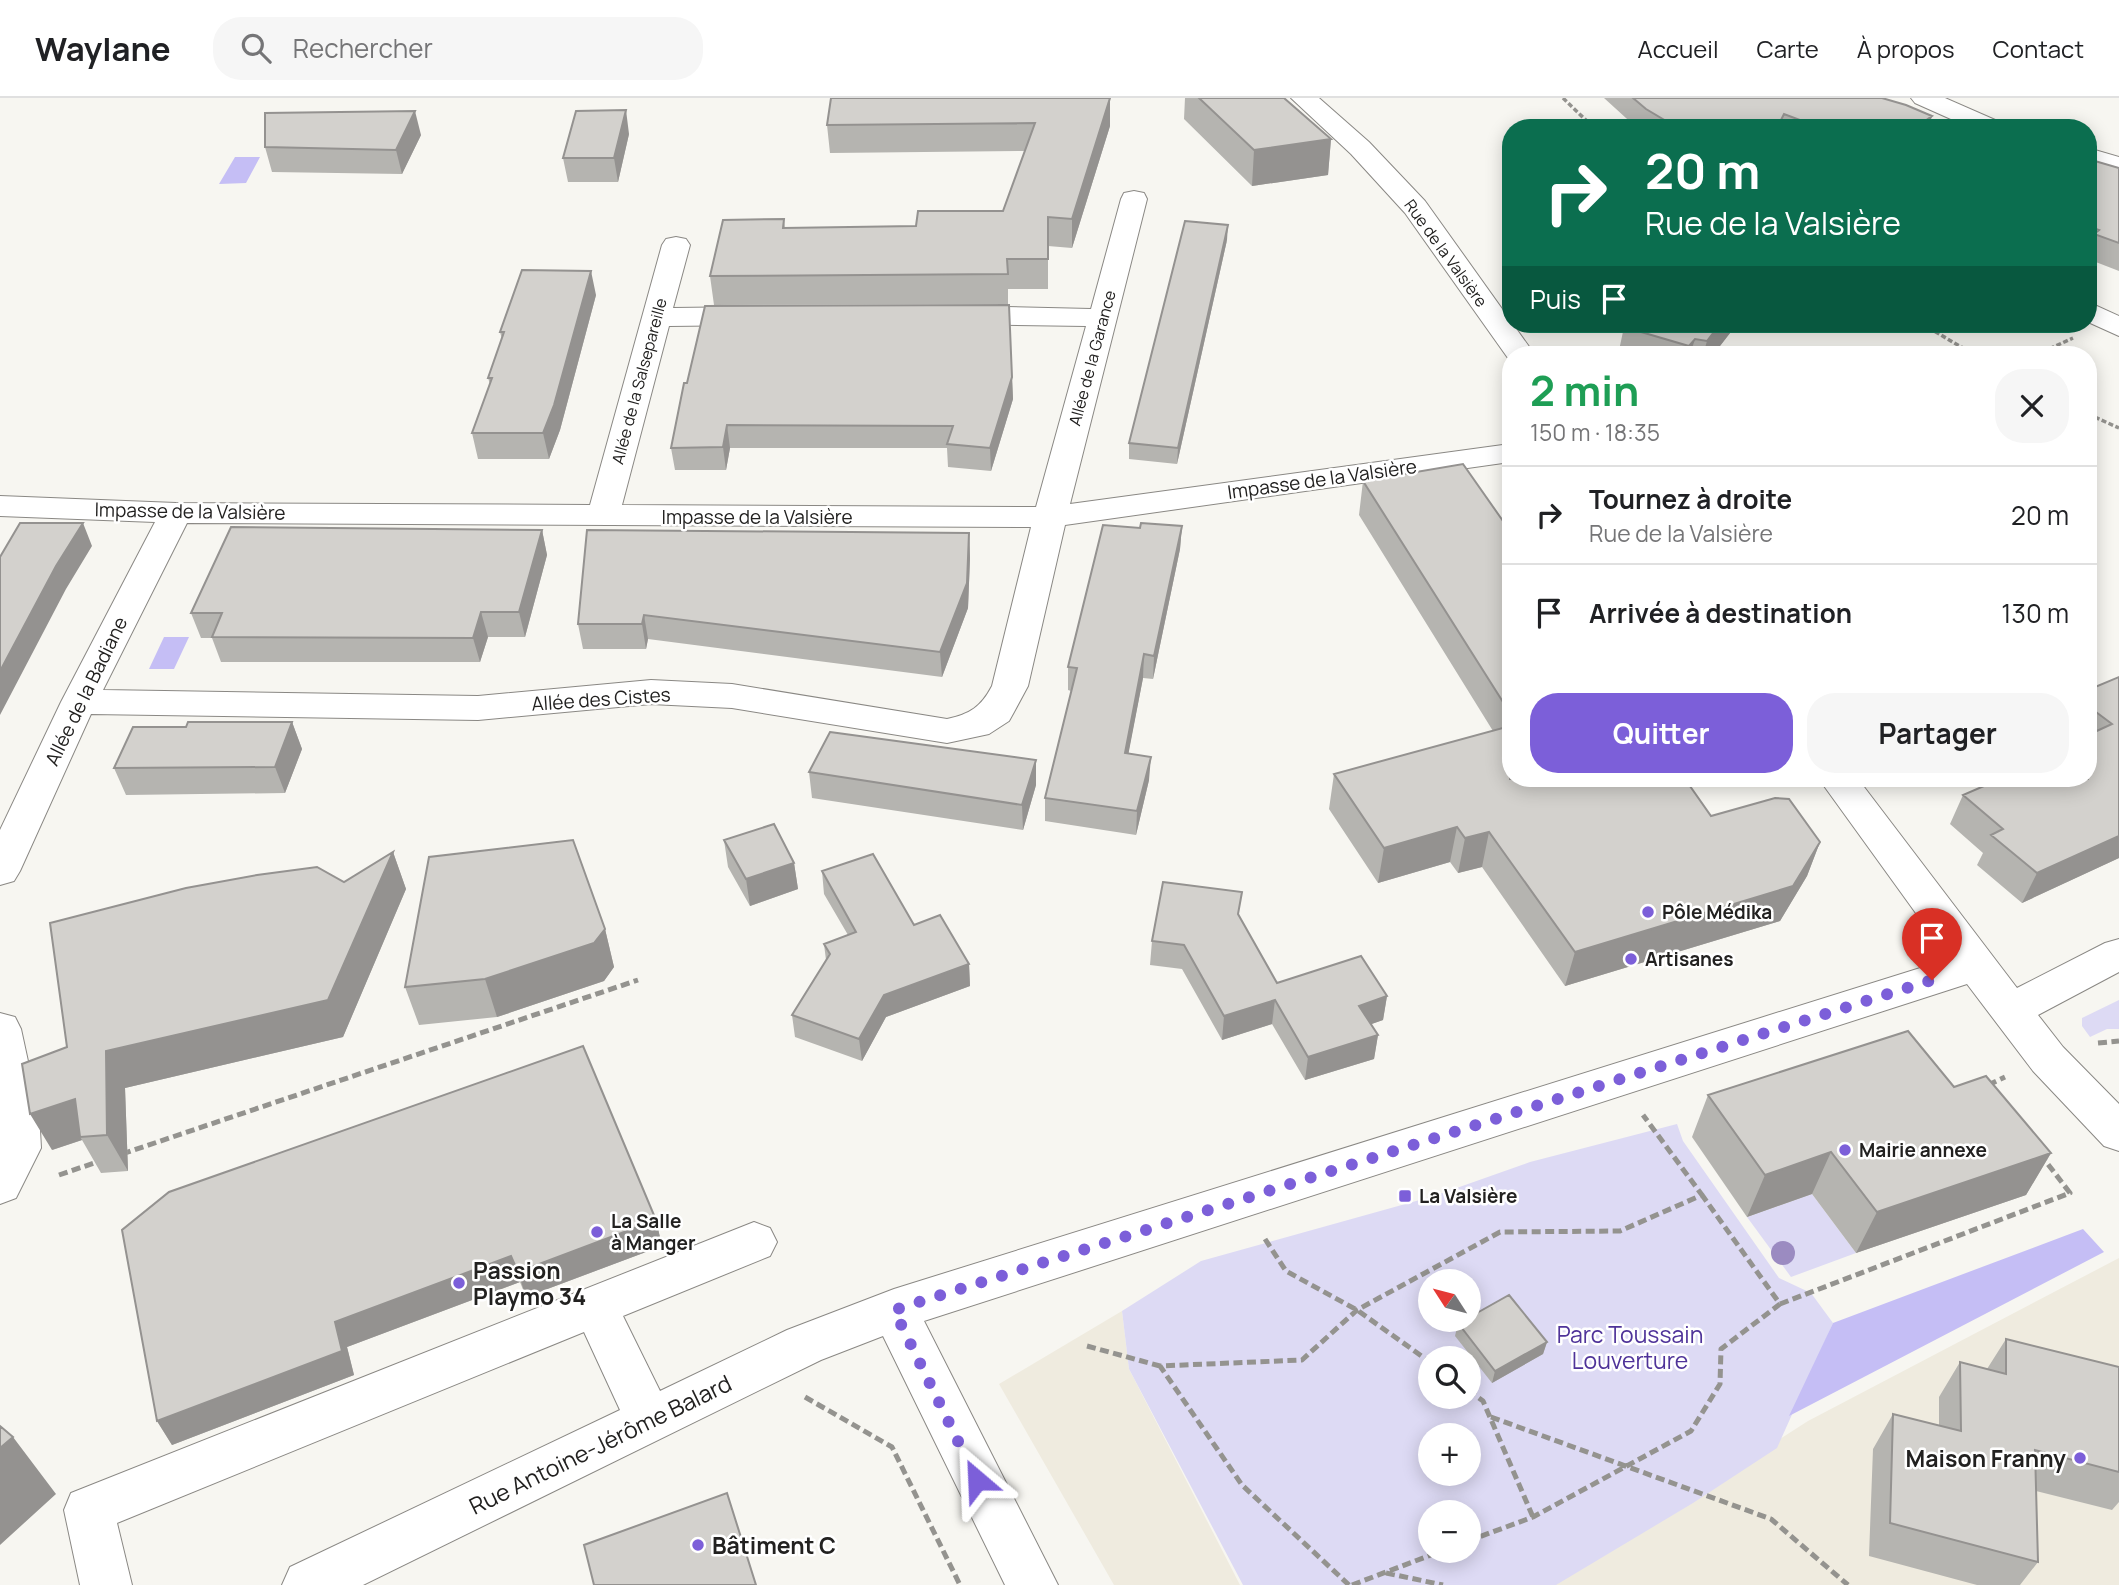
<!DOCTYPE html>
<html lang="fr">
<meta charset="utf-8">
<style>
body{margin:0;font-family:Manrope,sans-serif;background:#f6f6f6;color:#202124;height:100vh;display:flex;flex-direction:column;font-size:26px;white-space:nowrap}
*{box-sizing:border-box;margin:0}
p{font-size:23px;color:#757577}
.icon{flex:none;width:38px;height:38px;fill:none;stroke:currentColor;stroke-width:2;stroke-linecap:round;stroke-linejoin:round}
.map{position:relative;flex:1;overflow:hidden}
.panel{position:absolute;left:1502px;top:248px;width:595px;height:441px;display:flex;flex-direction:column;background:#fff;border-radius:28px;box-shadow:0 4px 18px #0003}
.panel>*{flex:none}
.top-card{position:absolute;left:1502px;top:21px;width:595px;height:214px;border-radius:28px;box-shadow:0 4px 18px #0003;background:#0b6e4f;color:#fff;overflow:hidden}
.needle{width:46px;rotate:306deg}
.tools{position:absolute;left:1418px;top:1171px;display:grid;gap:14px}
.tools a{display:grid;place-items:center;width:63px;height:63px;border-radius:50%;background:#fff;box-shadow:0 4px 18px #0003;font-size:35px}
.pin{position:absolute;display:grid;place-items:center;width:60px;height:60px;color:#fff;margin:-72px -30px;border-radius:50% 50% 50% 0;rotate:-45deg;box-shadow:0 0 7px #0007}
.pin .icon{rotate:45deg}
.me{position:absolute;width:77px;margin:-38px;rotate:334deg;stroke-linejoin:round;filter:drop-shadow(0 0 5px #0008)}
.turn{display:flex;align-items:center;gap:24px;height:147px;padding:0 28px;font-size:32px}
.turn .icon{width:91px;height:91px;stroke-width:2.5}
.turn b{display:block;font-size:49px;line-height:60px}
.then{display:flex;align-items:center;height:66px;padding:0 28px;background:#0003;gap:14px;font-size:26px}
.round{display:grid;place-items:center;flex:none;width:74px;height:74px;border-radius:28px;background:#f6f6f6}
.headline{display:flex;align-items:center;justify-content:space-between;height:119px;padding:0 28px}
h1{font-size:42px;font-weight:700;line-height:52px;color:#1e9e55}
.button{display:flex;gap:14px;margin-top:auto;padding:14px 28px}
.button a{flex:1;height:80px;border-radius:28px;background:#7c5fd9;color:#fff;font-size:28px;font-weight:700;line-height:80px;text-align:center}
.button a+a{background:#f6f6f6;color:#202124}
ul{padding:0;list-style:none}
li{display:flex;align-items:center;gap:21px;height:98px;padding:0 28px;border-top:2px solid #e0e0e0}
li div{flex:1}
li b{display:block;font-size:26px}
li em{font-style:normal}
header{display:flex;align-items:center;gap:42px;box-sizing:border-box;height:98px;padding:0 35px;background:#fff;border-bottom:2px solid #e0e0e0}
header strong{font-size:33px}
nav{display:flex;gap:38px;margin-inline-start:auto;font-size:24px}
.search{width:490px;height:63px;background:#f6f6f6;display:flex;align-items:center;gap:18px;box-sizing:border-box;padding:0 24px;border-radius:28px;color:#757577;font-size:26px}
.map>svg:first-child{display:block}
.built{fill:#efebdf}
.green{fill:#dddaf4;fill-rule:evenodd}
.water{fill:#c5bef5}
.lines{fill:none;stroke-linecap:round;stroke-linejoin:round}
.minor-casing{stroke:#8a8884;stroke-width:2}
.path-far1{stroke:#94938f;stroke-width:3.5;stroke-dasharray:5 2.5;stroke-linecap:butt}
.path{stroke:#94938f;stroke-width:5;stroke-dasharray:9 4.5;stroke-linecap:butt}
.minor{fill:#fff;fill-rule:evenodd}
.tree{fill:#9b8bc1}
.wall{fill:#b5b4b0}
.shaded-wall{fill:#949290}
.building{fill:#d3d1cd;stroke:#949290;stroke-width:2}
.route{stroke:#7c5fd9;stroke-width:12;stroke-dasharray:0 21.6}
.poi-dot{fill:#7c5fd9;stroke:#fff;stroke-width:2.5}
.labels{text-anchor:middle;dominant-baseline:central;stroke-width:5;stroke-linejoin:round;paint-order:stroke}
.far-street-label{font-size:16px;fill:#222120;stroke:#fff}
.street-label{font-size:19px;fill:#222120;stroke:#fff}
.poi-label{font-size:19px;font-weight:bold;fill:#222120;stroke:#fff;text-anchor:start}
.near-poi-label{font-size:23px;font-weight:bold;fill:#222120;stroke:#fff;text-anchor:start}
.near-park-label{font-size:23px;fill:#4f3399;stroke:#fff}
.near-street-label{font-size:23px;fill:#222120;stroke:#fff}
</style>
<header>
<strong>Waylane</strong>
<div class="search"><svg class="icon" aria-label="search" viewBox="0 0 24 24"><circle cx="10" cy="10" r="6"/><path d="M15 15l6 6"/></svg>Rechercher</div>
<nav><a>Accueil</a><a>Carte</a><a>À propos</a><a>Contact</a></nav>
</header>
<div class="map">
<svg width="2119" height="1487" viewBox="0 0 2119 1487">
<rect width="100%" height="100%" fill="#f7f6f1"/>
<path class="built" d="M2119 1160V1487H1554L1808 1323Z
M1122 1213 1129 1271 1240 1487H1114L999 1286Z"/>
<path class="green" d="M2119 902V931H2107L2090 939 2082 928V920Z
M1677 1026 1683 1043 1779 1180 1811 1195 1833 1225 1777 1350 1693 1405 1556 1487H1243L1129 1271 1122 1213 1201 1163 1434 1098 1530 1064ZM1430 1183H1468V1222H1430ZM1430 1260H1468V1298H1430ZM1430 1337H1468V1376H1430ZM1430 1414H1468V1452H1430Z
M1812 1096 1856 1155 1791 1179 1747 1119Z"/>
<path class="water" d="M235 59H260L246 85 219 86Z
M164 539H189L174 571H149Z
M2083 1131 2104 1154 1789 1318 1833 1225Z"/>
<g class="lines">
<g class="minor-casing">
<path id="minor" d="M1291 0H1319L1369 44 1425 103 1535 257H1510V263L1405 115 1351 56Z
M1911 0H1945L2002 25 2006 30H1971L1915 5Z
M2088 50 2119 59V75L2088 66Z
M1134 93 1144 95 1147 101 1070 406 1510 346V364L1065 427 1028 588 1014 614 1009 623 989 636 947 645 732 610 651 606 478 622 91 616 20 773 14 783 0 787V732L61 604 155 424 0 418V398L176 405 590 407 662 147 666 141 676 139 686 141 690 147 673 210 754 209 764 212 768 218 764 224 754 227 669 228 622 407 1036 409 1086 228 958 226 948 223 944 217 948 211 958 208 1091 211 1121 101 1124 95ZM187 425 1031 429 992 588C981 609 970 616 947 621L732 586 651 582 478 598 103 592Z
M2088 204 2119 218V238L2088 224Z
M1819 681H1858L2017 890 2105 845 2119 841V874L2038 917 2063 949 2119 1006V1053L2104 1048 2033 973 1967 886 924 1223 1058 1487H1005L883 1238 821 1262 363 1487H282L290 1469 620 1312 584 1234 117 1425 132 1487H80L64 1412 71 1395 754 1124 770 1130 777 1144 770 1158 623 1218 660 1293 787 1232 894 1191 1949 861Z
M0 915 15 919 21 931 39 1014 41 1050 16 1100 0 1106Z"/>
</g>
<path class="path-far1" d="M1563 0 1594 30
M1922 226 1975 257
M2036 257 2073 240
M2088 316 2119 330"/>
<path class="path" d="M2098 945 2119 943
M1988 987 2005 979
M122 1056 638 882
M59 1077 100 1063
M1265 1141 1286 1173 1357 1212 1430 1264
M1780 1206 2070 1095 2044 1061
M1087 1248 1160 1268
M1468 1292 1483 1303 1533 1419
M805 1299 892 1349 960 1487
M1491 1319 1771 1421 1848 1487
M1468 1443 1533 1419 1691 1333 1720 1286 1721 1251 1780 1206 1702 1097
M1386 1475 1443 1487
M1349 1487 1242 1387 1160 1268 1302 1262 1357 1212 1500 1134 1620 1133 1702 1097 1643 1017
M1352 1487 1444 1452"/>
<use href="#minor" class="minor"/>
</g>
<circle class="tree" cx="1783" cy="1155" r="12"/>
<path class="wall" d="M831 0 1110 28 1072 150 1048 148V191H1008V206L714 207 710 178 784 121 785 130 916 128 1003 113 1025 53 830 55 827 27Z
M1185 0H1284L1331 41 1328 77 1252 88 1184 21Z
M1604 0H1882L1932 18 1928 30H1637Z
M629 36 618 84H568L563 60Z
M421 37 402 76 272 74 265 49Z
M2088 61 2119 70V173L2088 161Z
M1227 142 1177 366 1129 361V345Z
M596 197 560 332 549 361H478L472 335 490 286 488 280 502 241 500 234Z
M1627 226H1737L1713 257H1618L1624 229Z
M1012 279 1013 301 991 373 948 369 947 350H730L726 372H675L671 350 684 285Z
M1363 383 1510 433V681L1711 718 1820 744 1807 778 1780 823 1565 888 1482 769 1458 775 1450 764 1378 785 1329 711 1334 676 1493 633 1359 417Z
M2088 392 2093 403 2088 416Z
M1182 428 1180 451 1153 581 1143 580 1128 656 1149 682 1136 737 1045 723V700L1071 593 1068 592V569L1140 430Z
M542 432 547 457 525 539H488L480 564H221L212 540H201L191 515Z
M969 435 970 460 968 510 942 579 648 541 646 551H583L578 526Z
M2119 579V760L2022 805 1977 767 1983 755 1950 726 1963 697 1985 687 1987 682 2088 681V592Z
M292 624 302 651 285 695 126 697 114 670 186 629Z
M1036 662V687L1023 732 812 700 809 674Z
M724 742 794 765 798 791 750 808 728 769Z
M393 754 406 791 343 939 125 990 128 1073 101 1075 82 1042 52 1052 344 784Z
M822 773 914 827 969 866 970 888 886 919 862 963 795 939 792 917 826 862 824 846 848 837 824 796Z
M1239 818 1277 885 1387 898 1383 922 1371 926 1378 937 1374 961 1305 982 1272 926 1222 942 1182 871 1150 867 1152 843Z
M605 831 614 869 604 883 497 919 419 927 405 889Z
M1954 989 2051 1055 2026 1097 1856 1155 1812 1096 1747 1119 1692 1039 1708 997Z
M656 1122 662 1148 526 1199 520 1184 347 1249 354 1277 172 1347 157 1323 122 1132Z
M1458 1225 1547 1244 1543 1256 1492 1285 1455 1238Z
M2006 1241 2119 1269V1404L2112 1412 2036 1393 2038 1464 2020 1487H1977L1869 1458 1873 1351 1893 1316 1939 1328V1299L1960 1264 1987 1271Z"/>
<path class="shaded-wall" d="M1110 0V28L1072 150V121Z
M626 12 629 36 618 84 614 60Z
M415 13 421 37 402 76 396 52Z
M1932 18 1928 30H1915Z
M1331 41 1328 77 1252 88 1254 52Z
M1228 127 1227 142 1177 366 1178 350Z
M591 173 596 197 560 332 549 361 543 335Z
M1720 226H1737L1713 257H1703L1707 243Z
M1695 241 1690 257H1687L1689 248Z
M1012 279 1013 301 991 373 990 350Z
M727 327 730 350 726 372 723 349Z
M83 425 92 448 66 491 0 617V573L56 468Z
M1182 428 1180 451 1153 581 1154 558Z
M542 432 547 457 525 539 519 514Z
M969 435 970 460 968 510 942 579 940 554Z
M481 514 488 539 480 564 473 540Z
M644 517 648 541 646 551 642 526Z
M1144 556 1143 580 1124 679 1125 655Z
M292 624 302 651 285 695 275 669Z
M1151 659 1149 682 1136 737 1137 713Z
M1036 662V687L1023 732 1022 707Z
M1457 729 1450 764 1378 785 1384 750Z
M1489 734 1482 769 1458 775 1465 740Z
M2119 738V760L2022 805 2037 775Z
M1820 744 1807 778 1780 823 1565 888 1575 854Z
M393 754 406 791 343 939 125 990 128 1073 107 1037 106 953Z
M794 765 798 791 750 808 746 781Z
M605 831 614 869 604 883 497 919 485 881Z
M969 866 970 888 886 919 862 963 859 941 884 897Z
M1387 898 1383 922 1355 932 1359 908Z
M1275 902 1272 926 1222 942 1224 918Z
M1378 937 1374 961 1305 982 1308 959Z
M75 1001 80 1039 82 1042 52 1052 30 1016Z
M1831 1054 1812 1096 1747 1119 1765 1077Z
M2051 1055 2026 1097 1856 1155 1877 1114Z
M656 1122 662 1148 526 1199 518 1174Z
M511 1158 520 1184 347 1249 354 1277 172 1347 157 1323 335 1224Z
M1547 1244 1543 1256 1492 1285 1495 1273Z
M13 1339 56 1396 0 1447V1350Z"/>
<path class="building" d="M831 0H1110L1072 121 1048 119V161H1007L1008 176 710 178 723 122 784 121 783 130 916 128 918 113H1003L1035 25 827 27Z
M1199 0H1284L1331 41 1254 52Z
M1633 0H1882L1906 7 1932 18 1915 30H1821L1784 16 1777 30H1678L1646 11Z
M626 12 614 60H563L576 13Z
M415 13 396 52 265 49V15Z
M2088 61 2119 70V145L2094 136 2099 132 2088 128Z
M1185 123 1228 127 1178 350 1129 345Z
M522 172 591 173 554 307 543 335H472L492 280H488L504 234H500Z
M1009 207 1012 279 990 350 947 346 953 328 727 327 723 349 671 350 684 285H687L705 208Z
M1627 226H1720L1707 243 1695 241 1689 248 1624 229Z
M1463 366 1510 433V615L1363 383Z
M2088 392 2093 403H2088Z
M20 425H83L56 468 0 573V459Z
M1141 425 1182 428 1154 558 1144 556 1125 655 1151 659 1137 713 1045 700 1077 570 1068 569 1103 427 1140 430Z
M231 429 542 432 519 514H481L473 540 212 539 222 515H191Z
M587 432 969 435 967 485 940 554 644 517 642 526H578Z
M2119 579V738L2037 775 1991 737 2003 731 1963 697 1991 685 1987 682 1990 681H2088V637L2112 626 2088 608V592Z
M188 624H292L275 669 114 670 133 629H186Z
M1510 628V681H1685L1711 718 1775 700 1789 701 1820 744 1793 788 1575 854 1489 734 1465 740 1457 729 1384 750 1334 676Z
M830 634 1036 662 1022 707 809 674Z
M774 726 794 765 746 781 724 742Z
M573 742 605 831 594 845 485 881 405 889 429 759Z
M393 754 328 902 106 953 107 1037 80 1039 75 1001 30 1016 22 966 67 949 50 825 186 790 257 777 317 769 344 784Z
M873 756 914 827 940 817 969 866 884 897 859 941 792 917 830 856 824 846 856 834 822 773Z
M1163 784 1242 794 1238 816 1277 885 1361 858 1387 898 1359 908 1378 937 1308 959 1275 902 1224 918 1184 847 1152 843Z
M1908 933 1954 989 1986 978 2051 1055 1877 1114 1831 1054 1765 1077 1708 997Z
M583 948 656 1122 518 1174 511 1158 335 1224 342 1253 157 1323 122 1132 169 1094Z
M1509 1197 1547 1244 1495 1273 1458 1225 1466 1222H1468V1220Z
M2006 1241 2119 1269V1374L2035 1352 2038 1464 1890 1425 1893 1316 1961 1333 1960 1264 2006 1276Z
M0 1328 13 1339 0 1350Z
M727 1395 756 1487H594L584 1447Z"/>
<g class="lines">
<path class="route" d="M977 1382 894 1212 1932 882"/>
</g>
<g class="poi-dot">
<circle cx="1648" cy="814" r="7"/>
<circle cx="1631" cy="861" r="7"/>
<circle cx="1845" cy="1052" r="7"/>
<rect x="1398" y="1091" width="14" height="14" rx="3.5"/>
<circle cx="597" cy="1134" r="7"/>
<circle cx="459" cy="1185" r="7"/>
<circle cx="2080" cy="1360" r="7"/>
<circle cx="698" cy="1447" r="7"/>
</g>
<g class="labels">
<g class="far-street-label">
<text transform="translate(1446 155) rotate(54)">Rue de la Valsière</text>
<text transform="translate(1092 260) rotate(-75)">Allée de la Garance</text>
<text transform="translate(639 283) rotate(-75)">Allée de la Salsepareille</text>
</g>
<g class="street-label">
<text transform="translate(1322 381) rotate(-8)">Impasse de la Valsière</text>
<text transform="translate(190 413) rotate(1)">Impasse de la Valsière</text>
<text x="757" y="419">Impasse de la Valsière</text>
<text transform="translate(86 593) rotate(-64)">Allée de la Badiane</text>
<text transform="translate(601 601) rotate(-4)">Allée des Cistes</text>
</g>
<g class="poi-label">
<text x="1662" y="814">Pôle Médika</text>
<text x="1645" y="861">Artisanes</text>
<text x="1859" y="1052">Mairie annexe</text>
<text x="1419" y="1098">La Valsière</text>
<text x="611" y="1123">La Salle<tspan x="611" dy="22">à Manger</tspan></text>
</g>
<g class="near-poi-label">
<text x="473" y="1172">Passion<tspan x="473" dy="26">Playmo 34</tspan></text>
<text x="2066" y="1360" text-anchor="end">Maison Franny</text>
<text x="712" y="1447">Bâtiment C</text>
</g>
<g class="near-park-label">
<text x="1630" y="1236">Parc Toussain<tspan x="1630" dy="26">Louverture</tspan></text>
</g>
<g class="near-street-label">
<text transform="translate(600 1346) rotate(-26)">Rue Antoine-Jérôme Balard</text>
</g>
</g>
</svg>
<div class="tools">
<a><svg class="needle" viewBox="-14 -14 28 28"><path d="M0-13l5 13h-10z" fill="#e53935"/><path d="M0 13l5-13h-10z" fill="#757577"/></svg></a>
<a><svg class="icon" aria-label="search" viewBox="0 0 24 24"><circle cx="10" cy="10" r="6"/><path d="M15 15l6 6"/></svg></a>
<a>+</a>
<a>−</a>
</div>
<div class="pin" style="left:1932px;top:882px;background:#d93025"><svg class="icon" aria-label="arrive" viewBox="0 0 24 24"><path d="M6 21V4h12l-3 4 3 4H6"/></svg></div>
<svg class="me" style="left:977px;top:1382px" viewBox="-20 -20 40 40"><path d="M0-17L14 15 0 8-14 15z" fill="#7c5fd9" stroke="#fff" stroke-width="4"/></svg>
<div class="top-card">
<div class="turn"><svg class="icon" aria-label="right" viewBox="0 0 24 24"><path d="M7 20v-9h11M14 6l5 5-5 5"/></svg><div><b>20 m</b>Rue de la Valsière</div></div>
<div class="then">Puis<svg class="icon" aria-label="arrive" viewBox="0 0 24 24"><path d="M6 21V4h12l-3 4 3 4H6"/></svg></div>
</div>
<section class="panel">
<div class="headline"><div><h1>2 min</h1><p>150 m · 18:35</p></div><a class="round"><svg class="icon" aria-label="close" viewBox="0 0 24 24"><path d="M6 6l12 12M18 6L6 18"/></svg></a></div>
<ul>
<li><svg class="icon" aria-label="right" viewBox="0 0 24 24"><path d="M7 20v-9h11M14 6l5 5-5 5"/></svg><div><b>Tournez à droite</b><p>Rue de la Valsière</p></div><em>20 m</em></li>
<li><svg class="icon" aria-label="arrive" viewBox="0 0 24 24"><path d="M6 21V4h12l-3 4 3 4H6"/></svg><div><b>Arrivée à destination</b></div><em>130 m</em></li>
</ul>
<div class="button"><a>Quitter</a><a>Partager</a></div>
</section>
</div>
